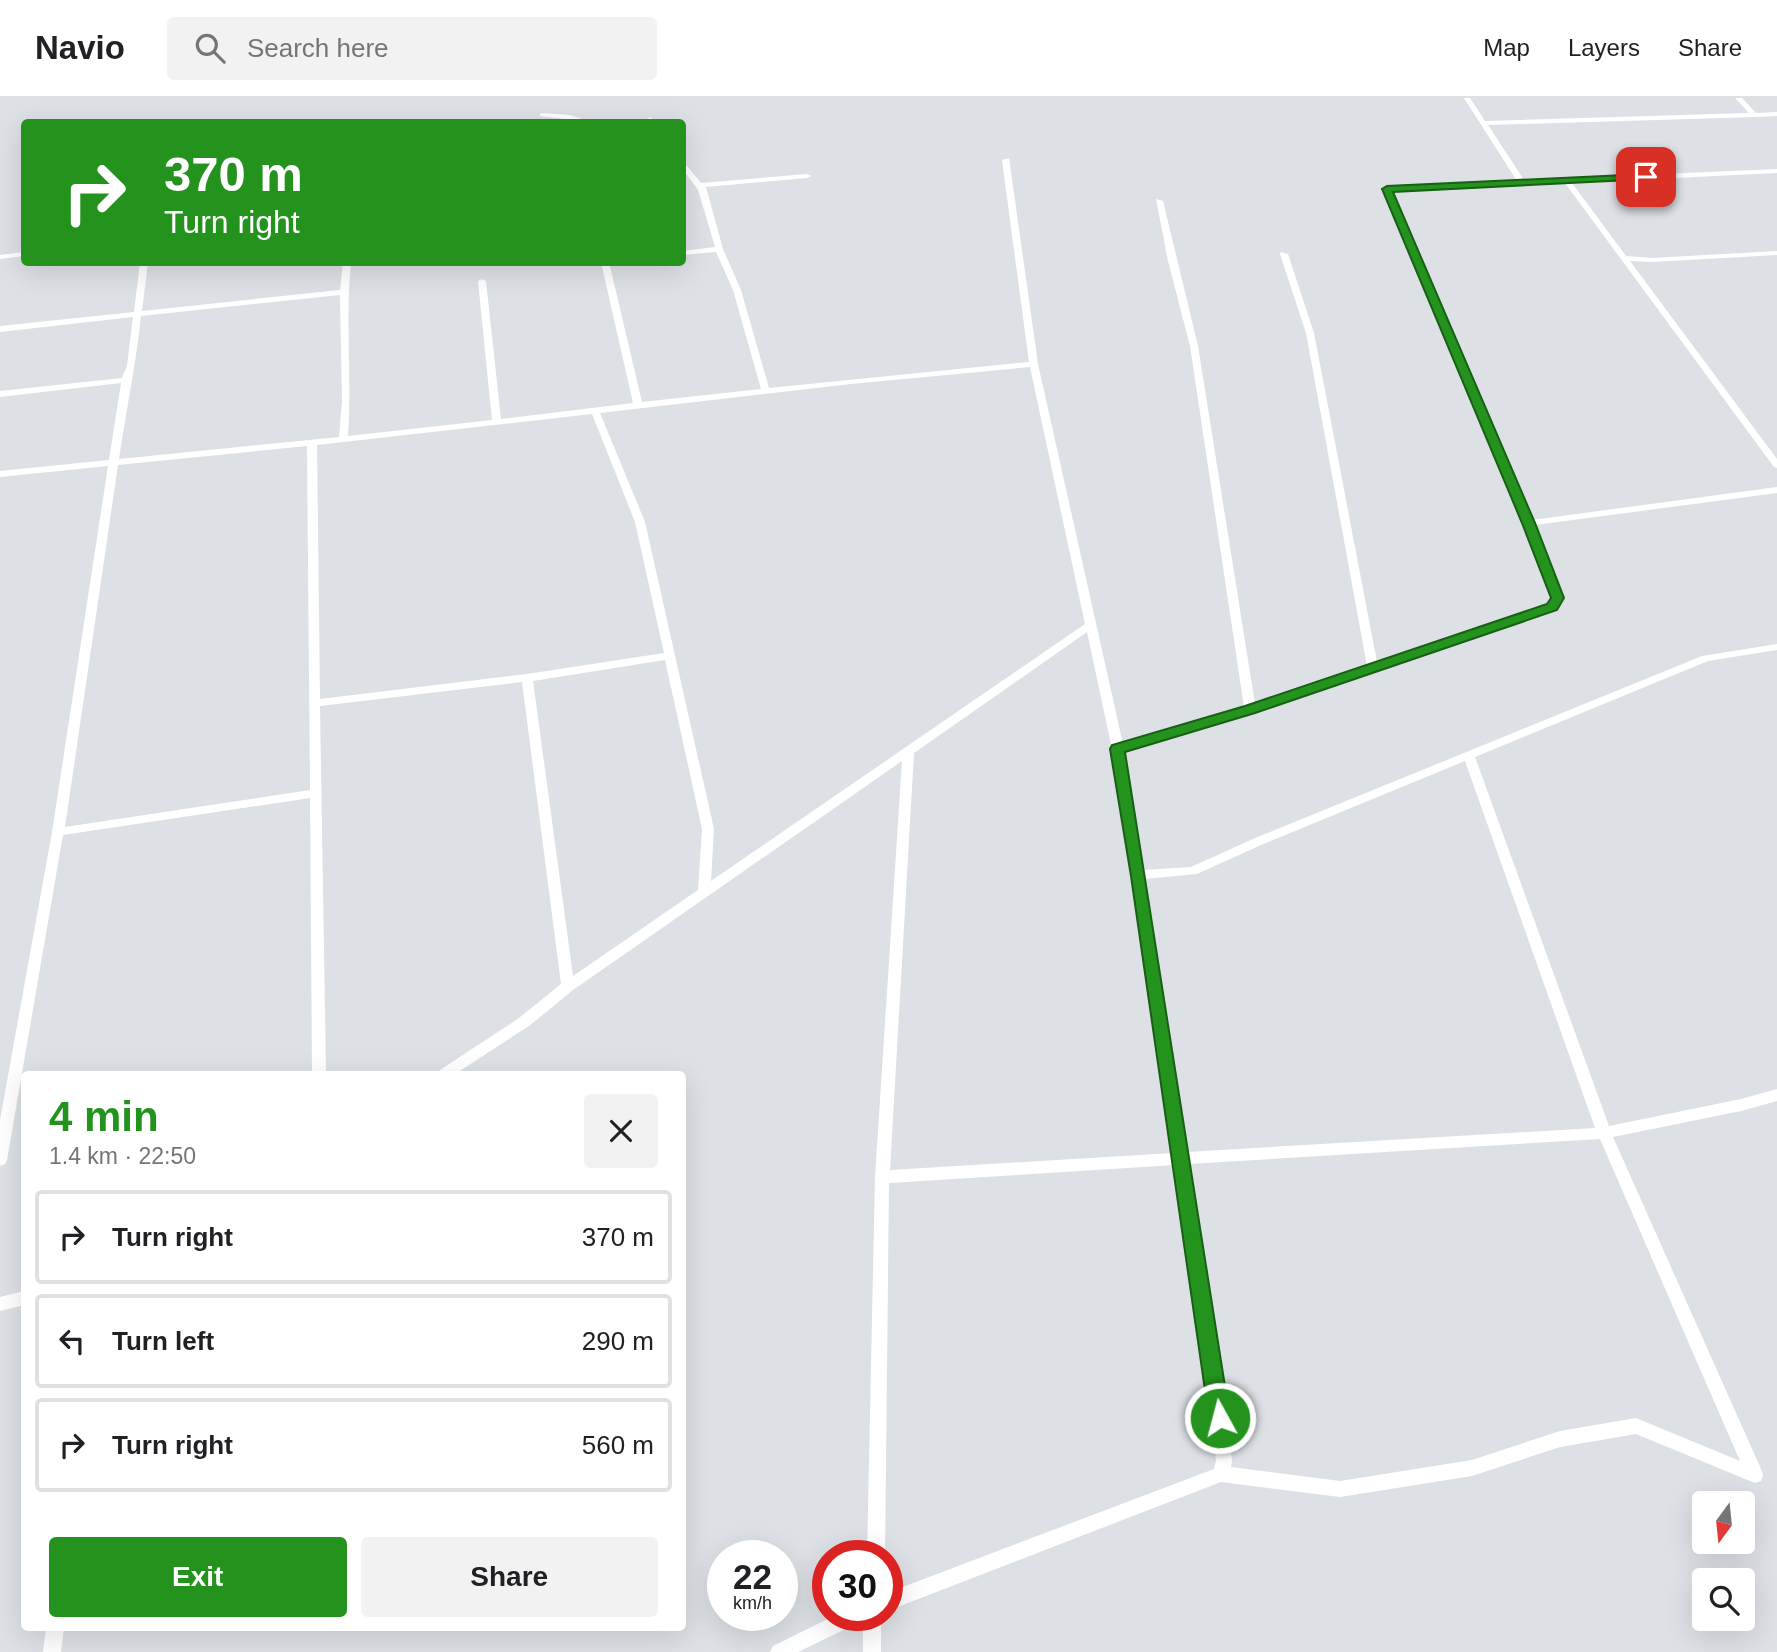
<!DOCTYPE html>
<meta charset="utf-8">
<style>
body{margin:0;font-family:Helvetica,sans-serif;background:#f2f2f2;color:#202124;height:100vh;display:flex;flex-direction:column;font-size:26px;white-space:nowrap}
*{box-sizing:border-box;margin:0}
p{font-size:23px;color:#757577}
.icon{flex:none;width:38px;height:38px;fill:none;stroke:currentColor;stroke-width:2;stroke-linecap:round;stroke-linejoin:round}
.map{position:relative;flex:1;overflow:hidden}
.sheet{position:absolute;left:21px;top:973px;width:665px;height:560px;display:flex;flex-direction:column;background:#fff;border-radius:7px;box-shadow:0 7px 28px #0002}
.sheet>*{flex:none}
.banner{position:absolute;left:21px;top:21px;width:665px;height:147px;border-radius:7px;box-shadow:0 7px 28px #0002;background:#23931e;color:#fff;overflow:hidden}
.needle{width:46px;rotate:195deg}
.buttons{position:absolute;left:1692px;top:1393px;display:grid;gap:14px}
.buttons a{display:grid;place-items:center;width:63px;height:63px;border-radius:7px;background:#fff;box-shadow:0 7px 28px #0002;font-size:35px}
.speed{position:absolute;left:707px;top:1442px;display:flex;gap:14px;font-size:35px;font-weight:700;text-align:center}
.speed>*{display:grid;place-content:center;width:91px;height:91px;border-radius:50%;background:#fff;box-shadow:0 7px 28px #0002;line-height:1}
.speed small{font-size:18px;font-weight:400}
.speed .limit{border:10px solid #d22;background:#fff;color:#111}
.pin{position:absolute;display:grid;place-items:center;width:60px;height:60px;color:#fff;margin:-30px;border-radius:14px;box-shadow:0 4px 10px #0006}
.me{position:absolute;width:77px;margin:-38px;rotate:353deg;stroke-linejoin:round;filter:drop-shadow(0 0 5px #0008)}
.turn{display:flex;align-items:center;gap:24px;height:147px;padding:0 28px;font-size:32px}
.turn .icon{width:91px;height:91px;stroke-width:2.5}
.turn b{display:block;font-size:49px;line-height:60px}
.round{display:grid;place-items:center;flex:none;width:74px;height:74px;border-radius:7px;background:#f2f2f2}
.head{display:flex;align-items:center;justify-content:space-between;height:119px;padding:0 28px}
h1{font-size:42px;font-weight:600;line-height:52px;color:#23931e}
.button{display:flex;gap:14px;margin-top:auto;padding:14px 28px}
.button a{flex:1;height:80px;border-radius:7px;background:#23931e;color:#fff;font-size:28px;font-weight:600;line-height:80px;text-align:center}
.button a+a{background:#f2f2f2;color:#202124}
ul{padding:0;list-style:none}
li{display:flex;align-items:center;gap:21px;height:94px;margin:0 14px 10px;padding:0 14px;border:4px solid #e0e0e0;border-radius:7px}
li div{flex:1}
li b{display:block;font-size:26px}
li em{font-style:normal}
header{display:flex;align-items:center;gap:42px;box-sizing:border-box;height:98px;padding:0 35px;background:#fff;border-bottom:2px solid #e0e0e0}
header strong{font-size:33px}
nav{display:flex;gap:38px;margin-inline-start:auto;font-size:24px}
.search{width:490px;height:63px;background:#f2f2f2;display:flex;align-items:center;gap:18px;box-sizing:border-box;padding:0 24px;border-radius:7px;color:#757577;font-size:26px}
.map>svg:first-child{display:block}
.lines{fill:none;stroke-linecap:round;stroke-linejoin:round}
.street{fill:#fff;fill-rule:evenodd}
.route{fill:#23931e;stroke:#176014;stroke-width:2}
</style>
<header>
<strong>Navio</strong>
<div class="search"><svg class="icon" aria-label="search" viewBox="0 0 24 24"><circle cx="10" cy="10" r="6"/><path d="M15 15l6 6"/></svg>Search here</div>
<nav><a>Map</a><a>Layers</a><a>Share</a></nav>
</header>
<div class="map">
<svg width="1777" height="1554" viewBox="0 0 1777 1554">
<rect width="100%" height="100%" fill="#dde1e6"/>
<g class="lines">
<path class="street" d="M1464 0H1470L1485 23 1749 15 1735 0H1742L1756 15 1777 14V18L1755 19 1488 27 1524 82 1777 71V75L1572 85 1626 158 1652 160 1777 153V157L1652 164 1630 163 1777 361V370L1774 369 1565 85 1392 93 1532 422 1777 389V395L1535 427 1562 500 1556 511 1254 614 1124 653 1143 772 1191 769 1253 741 1702 558 1777 546V552L1708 563 1475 659 1609 1028 1741 1001 1777 991V1003L1741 1013 1613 1039 1761 1371 1763 1377 1761 1383 1755 1385 1636 1336 1560 1349 1472 1378 1340 1399 1221 1384 887 1513V1495L1214 1371 1216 1363 1210 1299 1175 1067 889 1085 885 1458H867L875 1079 902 663 573 892 529 928 455 976H438L440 972 519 920 561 886 522 584 320 608 326 976H312L310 700 63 737 7 1062 5 1066 0 1068V1022L52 734 108 368 0 379V373L109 362 121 285 0 299V293L122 280 127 268 133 219 0 234V228L134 214 140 164H148L142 213 340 192 343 164H351C345 222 352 280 348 338L492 322 478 183 482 181 486 183 501 321 633 305 601 164H609L642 304 761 291 733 192 716 154 682 157V153L715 149 698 92 682 70V62L701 85 807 76 811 78 807 80 706 89 723 151 741 192 769 290 1029 264 1002 62 1009 60 1038 266 1123 646 1244 609 1190 248 1168 163 1156 101 1163 103 1198 248 1255 606 1367 568 1306 235 1280 156 1281 154 1288 156 1314 235 1377 564 1548 507 1552 500 1524 425 1383 91 1387 89 1517 83ZM340 197 342 303 339 339 119 361C126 313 136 266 141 218ZM1030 269 1085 526 711 783 714 731 645 424 600 315 851 286ZM592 316 635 424 664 555 527 576 320 601 317 347ZM307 348 310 692 65 729 118 367ZM1087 534 1112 651 1173 1055 890 1072 914 655ZM665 562 702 731 698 792 573 878 533 583ZM1465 663 1595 1030 1187 1054 1144 781 1197 776 1261 747ZM1600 1041 1740 1363 1636 1320 1560 1333 1472 1362 1340 1383 1231 1369 1232 1363 1226 1299 1189 1066Z
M542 15 570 17 591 24 540 18V16Z
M650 19 653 21 650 24H644Z
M682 41 686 43V47L682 49Z
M24 154V158L0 161V157Z
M24 1193V1207L0 1213V1199Z
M836 1517H881V1554H863V1521L862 1523 798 1554H770L773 1548Z
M46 1530H64L61 1554H43Z"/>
</g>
<path class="route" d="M1646 76 1651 79 1650 81 1393 94 1535 425 1564 500 1557 512 1255 615 1125 654 1230 1320 1227 1327 1220 1330 1213 1327 1209 1320 1131 778 1110 651 1112 647 1245 608 1547 506 1551 500 1522 425 1382 91 1387 88Z"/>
</svg>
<div class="buttons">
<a><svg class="needle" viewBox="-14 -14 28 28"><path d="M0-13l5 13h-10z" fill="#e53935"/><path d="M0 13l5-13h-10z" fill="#757577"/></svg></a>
<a><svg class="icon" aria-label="search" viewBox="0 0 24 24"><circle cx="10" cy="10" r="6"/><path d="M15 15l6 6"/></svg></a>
</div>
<div class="speed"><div>22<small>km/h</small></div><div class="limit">30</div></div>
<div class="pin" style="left:1646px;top:79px;background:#d93025"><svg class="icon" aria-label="arrive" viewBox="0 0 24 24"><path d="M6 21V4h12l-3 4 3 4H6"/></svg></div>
<svg class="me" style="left:1220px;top:1320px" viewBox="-20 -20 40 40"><circle r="17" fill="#23931e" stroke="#fff" stroke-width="3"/><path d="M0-11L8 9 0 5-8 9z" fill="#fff"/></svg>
<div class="banner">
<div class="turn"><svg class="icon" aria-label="right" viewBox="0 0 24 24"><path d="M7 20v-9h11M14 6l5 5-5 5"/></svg><div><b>370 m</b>Turn right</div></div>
</div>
<section class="sheet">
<div class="head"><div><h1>4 min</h1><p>1.4 km · 22:50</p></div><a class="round"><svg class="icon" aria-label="close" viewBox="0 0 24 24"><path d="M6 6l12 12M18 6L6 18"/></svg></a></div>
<ul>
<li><svg class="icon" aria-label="right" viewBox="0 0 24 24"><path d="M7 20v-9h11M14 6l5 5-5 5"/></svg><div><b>Turn right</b></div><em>370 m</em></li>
<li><svg class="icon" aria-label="left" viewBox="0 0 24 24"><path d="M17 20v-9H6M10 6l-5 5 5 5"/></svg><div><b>Turn left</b></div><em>290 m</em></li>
<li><svg class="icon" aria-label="right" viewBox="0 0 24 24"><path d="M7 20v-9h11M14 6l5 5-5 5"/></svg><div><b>Turn right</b></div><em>560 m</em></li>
</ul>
<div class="button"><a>Exit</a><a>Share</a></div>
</section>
</div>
